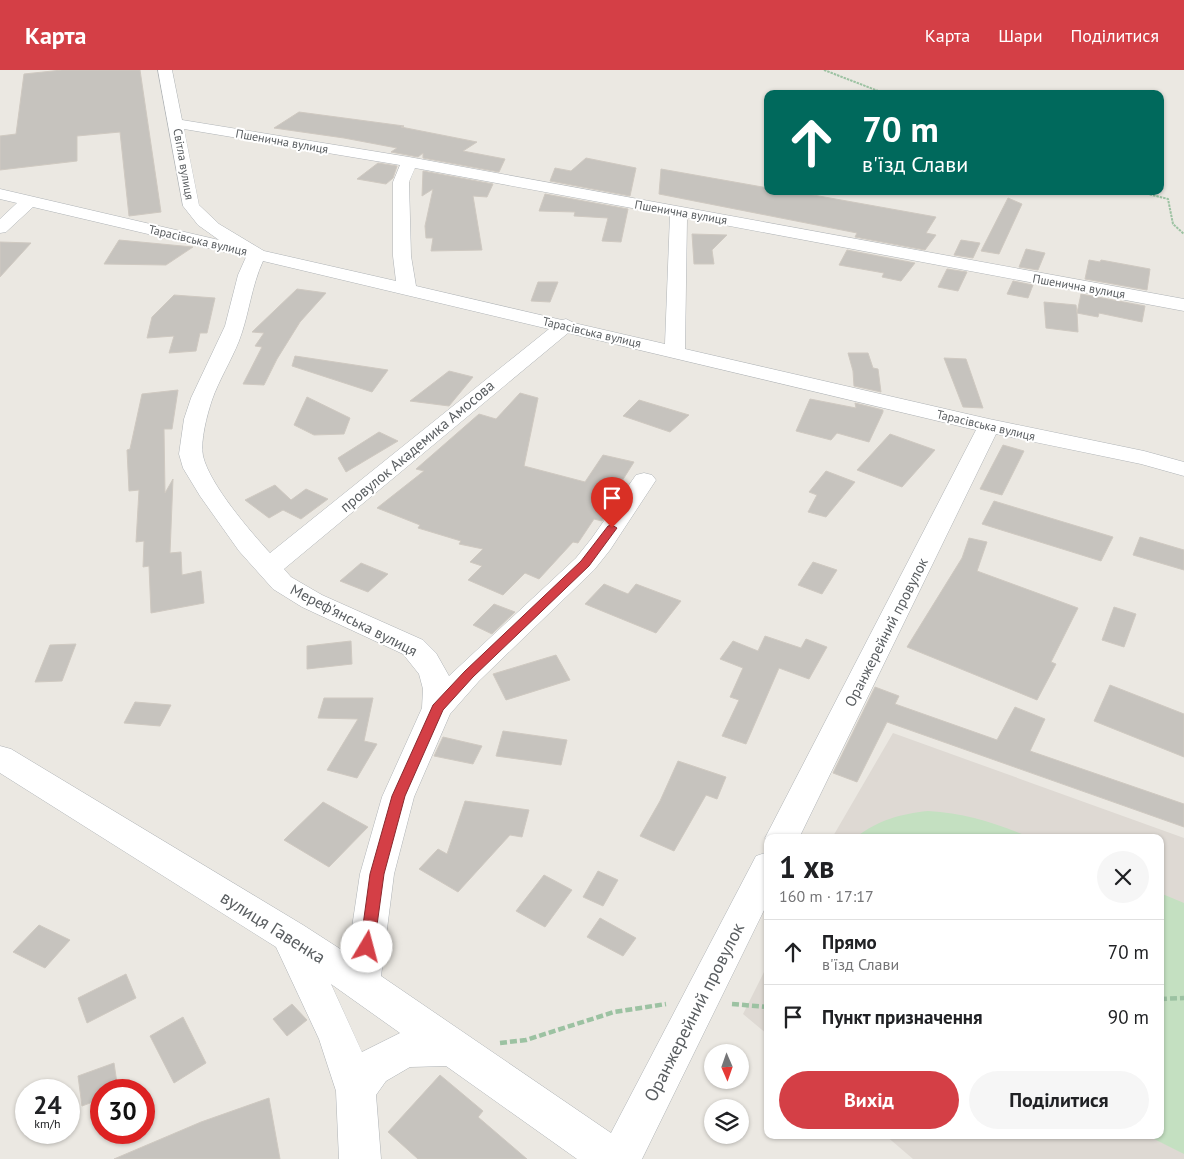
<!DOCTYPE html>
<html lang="uk">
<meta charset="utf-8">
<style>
body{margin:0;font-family:"PT Sans",sans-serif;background:#f6f6f6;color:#202124;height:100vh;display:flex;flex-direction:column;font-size:19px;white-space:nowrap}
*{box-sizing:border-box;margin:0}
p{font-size:16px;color:#757577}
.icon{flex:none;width:28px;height:28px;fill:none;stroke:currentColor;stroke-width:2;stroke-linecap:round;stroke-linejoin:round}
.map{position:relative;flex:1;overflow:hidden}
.side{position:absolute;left:764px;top:764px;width:400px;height:305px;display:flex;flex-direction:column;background:#fff;border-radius:10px;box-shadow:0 1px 4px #0004}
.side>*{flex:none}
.guide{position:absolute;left:764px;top:20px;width:400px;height:105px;border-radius:10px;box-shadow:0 1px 4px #0004;background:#00695c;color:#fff;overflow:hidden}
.needle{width:32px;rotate:178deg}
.controls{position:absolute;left:704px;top:974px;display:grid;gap:10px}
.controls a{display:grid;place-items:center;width:45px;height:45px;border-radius:50%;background:#fff;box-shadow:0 1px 4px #0004;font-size:25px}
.speed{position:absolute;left:15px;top:1009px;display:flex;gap:10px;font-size:25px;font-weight:700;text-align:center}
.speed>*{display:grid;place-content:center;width:65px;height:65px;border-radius:50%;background:#fff;box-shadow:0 1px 4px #0004;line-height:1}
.speed small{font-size:12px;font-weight:400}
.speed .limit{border:8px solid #d22;background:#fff;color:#111}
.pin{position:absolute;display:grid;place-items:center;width:42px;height:42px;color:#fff;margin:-51px -21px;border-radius:50% 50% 50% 0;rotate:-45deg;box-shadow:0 0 5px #0007}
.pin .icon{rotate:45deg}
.me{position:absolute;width:55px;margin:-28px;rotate:8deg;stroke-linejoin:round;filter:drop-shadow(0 0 4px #0008)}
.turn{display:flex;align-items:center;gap:18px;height:105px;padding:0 15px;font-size:22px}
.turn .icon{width:65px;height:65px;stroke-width:2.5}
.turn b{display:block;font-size:35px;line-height:42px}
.round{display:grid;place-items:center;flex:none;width:52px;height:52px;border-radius:26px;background:#f6f6f6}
.overview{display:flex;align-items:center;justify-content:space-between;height:85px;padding:0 15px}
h1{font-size:30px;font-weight:600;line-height:38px}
.primary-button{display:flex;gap:10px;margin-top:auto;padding:10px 15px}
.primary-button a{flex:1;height:58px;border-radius:30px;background:#d43f46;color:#fff;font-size:20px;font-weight:600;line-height:58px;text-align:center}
.primary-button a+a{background:#f6f6f6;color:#202124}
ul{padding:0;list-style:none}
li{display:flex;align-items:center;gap:15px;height:65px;padding:0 15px;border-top:1px solid #e0e0e0}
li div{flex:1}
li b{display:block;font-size:19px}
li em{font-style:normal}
header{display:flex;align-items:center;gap:30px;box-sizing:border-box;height:70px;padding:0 25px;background:#d43f46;color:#fff}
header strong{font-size:24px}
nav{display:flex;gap:28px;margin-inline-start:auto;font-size:18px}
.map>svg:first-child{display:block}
.education{fill:#ded9d3}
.green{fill:#c4e0c1}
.building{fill:#c6c3be;stroke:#cfc9c1}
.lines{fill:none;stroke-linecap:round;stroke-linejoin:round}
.street-casing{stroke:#afb3b6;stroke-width:1}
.path-far1{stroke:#9cc2a2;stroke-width:2;stroke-dasharray:2.5 1;stroke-linecap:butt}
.path{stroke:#9cc2a2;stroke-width:4.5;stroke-dasharray:7 3;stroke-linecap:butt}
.street{fill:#fff;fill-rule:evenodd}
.route{fill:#d43f46;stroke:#8a292e}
.labels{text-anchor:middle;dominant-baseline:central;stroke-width:4;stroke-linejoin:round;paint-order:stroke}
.far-street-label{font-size:12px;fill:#5a5e61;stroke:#fff}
.street-label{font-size:15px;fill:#5a5e61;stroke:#fff}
.near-street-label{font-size:18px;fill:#5a5e61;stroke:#fff}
</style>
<header>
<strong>Карта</strong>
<nav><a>Карта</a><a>Шари</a><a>Поділитися</a></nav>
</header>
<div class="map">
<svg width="1184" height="1089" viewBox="0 0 1184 1089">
<rect width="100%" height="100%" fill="#ebe8e2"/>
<path class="education" d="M893 663 1184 768V1089H913L885 1065H1160V768H832Z
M767 896V964L743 944Z"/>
<path class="green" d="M928 741C965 743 995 753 1029 767H856C879 750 900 744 928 741Z
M1160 823 1184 833V1084L1146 1065H1160Z"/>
<path class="building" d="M62 0H140L161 142 129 146 120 62 77 66V91L0 100V66L16 64 24 4Z
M299 42 404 56 401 57 477 72 463 81 505 89 499 102 423 88V83L418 87 391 82 397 78 344 68 274 58Z
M586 88 636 98 630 126 550 111 555 98 571 101Z
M378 93 397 96 393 108 386 114 357 109Z
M661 99 768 118V121H791L936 147 926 163 936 165 925 180 855 167 857 163 659 124Z
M423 101 493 114 487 127 473 126 482 180 431 181 433 168H426L425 156 433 119 422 126Z
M545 124 628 139 621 172 602 171 608 148 574 146 575 142 539 141Z
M1008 128 1022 134 999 184 981 181Z
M692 164 727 165 712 180 714 194H694Z
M119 170 193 177 166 195 104 194Z
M961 170 980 173 973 188 954 185Z
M0 172 31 173 0 207Z
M1026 179 1045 183 1038 200 1019 197Z
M847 180 915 193 901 211 882 207 884 203 839 195Z
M1089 190 1100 192 1101 190 1150 199 1147 220 1085 209Z
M947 199 967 202 958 221 938 217Z
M1013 211 1033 215 1028 228 1007 224Z
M538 212H558L550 232 531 231Z
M297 219 326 223 300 252 277 289 264 315 243 314 262 277 255 276 264 263 252 262Z
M1081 224 1145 236 1142 252 1099 243 1098 247 1077 243 1078 262 1046 258 1044 232 1076 235 1077 243Z
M174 225 215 228 207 263H200L196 281 169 283 174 266 147 268 152 247Z
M848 283H868L873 298 878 299 881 322 854 316 853 301Z
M295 286 388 300 372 322 292 296Z
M944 288 966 289 983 338 963 337Z
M449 301 473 307 449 336 410 331Z
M178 320 172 359H164L165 423 173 409 170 483 181 482 182 505 201 501 204 533 151 543 149 496 143 497 144 471 136 472 139 420 129 421 127 380 130 379 142 324Z
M520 323 538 328 524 396 585 412 603 385 634 392 617 419 602 451 594 449 578 473 573 472 539 509 525 503 503 525 468 510 482 496 470 492 483 479 459 474 461 471 418 458 420 455 377 438 424 401 416 399 479 344 496 349Z
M307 327 350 348 344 364 314 365 294 355Z
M810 329 856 338 855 333 883 340V342L869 372 837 363 831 370 796 361Z
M639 330 689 345 670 362 623 346Z
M379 362 398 371 346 402 338 388Z
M890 364 935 380 902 417 857 400Z
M1003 375 1024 381 1002 425 980 419Z
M826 401 855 412 826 447 808 442 817 425 809 422Z
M275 415 291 430 306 419 328 429 301 449 283 440 269 448 245 430Z
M994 431 1113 467 1101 491 982 454Z
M1140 467 1184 480V500L1133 485Z
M969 468 987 472 977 501 1078 538 1051 592 1056 594 1037 630 907 577 962 488Z
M813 492 837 500 822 524 798 515Z
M361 493 388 504 368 522 340 511Z
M604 514 628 524 636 514 681 531 656 563 585 534Z
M494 534 515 542 492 564 473 555Z
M1114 537 1136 544 1124 577 1102 570Z
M765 566 801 578 806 569 827 577 809 609 779 598 746 674 722 666 739 630 730 627 743 598 720 589 733 571 758 581Z
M351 571 352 594 307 599V576Z
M76 574 62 611 35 612 50 575Z
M556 585 570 610 506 630 493 604Z
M1110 615 1184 644V687L1094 651Z
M875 617 899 626 895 634 997 670 1015 637 1045 649 1030 681 1184 734V757L887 652 857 712 833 703Z
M324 628H373L364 671 377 674 357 708 327 700 358 649 318 648Z
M135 632 171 635 160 656 124 653Z
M503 661 567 670 561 695 496 686Z
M443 667 482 676 473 694 434 686Z
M678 691 726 707 717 729 706 725 674 781 640 766 660 731Z
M465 731 529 740 522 767 510 765 458 822 419 799 438 779 447 784Z
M323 732 368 757 329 797 284 770Z
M598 801 618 810 603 836 583 827Z
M544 805 572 820 545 857 516 841Z
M600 848 636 868 623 886 587 867Z
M39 855 70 870 45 898 13 882Z
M126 904 136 928 87 953 78 928Z
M292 934 307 950 287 966 273 949Z
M183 947 206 993 174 1013 150 966Z
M114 993 118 1020H101V1029L82 1036 78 1006Z
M440 1005 483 1041 478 1047 527 1089H418L388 1062Z
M269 1028 280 1089H114L201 1052Z"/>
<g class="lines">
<g class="street-casing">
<path id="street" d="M158 0H172L182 50 409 87 1184 229V241L687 148 685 279 989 349 1144 381 1184 392V406L1141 394 996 364 799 768H768V772L765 768 976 360 568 263 284 499 291 507 322 525 423 570 436 583 449 606 576 488 592 468 636 405 644 403 652 405 656 410 610 480 594 500 479 611 450 644 414 727 394 804 381 906 611 1063 756 786 768 782V832L642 1089H577L446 996 410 997 386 1011 376 1025 381 1089H339L336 1021 319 969 276 877 0 703V676L11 679 303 855 348 884 360 804 382 727 422 638 423 619 419 604 403 584 302 537 273 519 239 481 200 426 183 398 179 384 184 349 191 328 225 256 238 205 246 187 33 137 6 162 0 163V149L17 133 0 129V119L219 170 198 155 183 136ZM184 59 400 95 393 112V186L396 211 264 181 219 154 199 135ZM415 98 670 145 665 274 574 253 566 249 562 250 416 216 411 186 409 112ZM263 191 549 259 270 483C250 461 210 415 203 386 200 371 207 345 212 330 219 310 231 291 239 271 249 245 251 217 263 191ZM331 914 400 963 362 982Z"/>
</g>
<path class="path-far1" d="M824 0 886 24
M1136 121 1168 129 1173 154 1184 164"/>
<path class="path" d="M1160 929 1184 928
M732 934 768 937
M500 973 526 970 614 942 666 934"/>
<use href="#street" class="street"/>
</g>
<path class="route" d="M612 455 617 458 589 496 473 607 443 640 405 726 384 804 374 877 372 882 367 884 362 882 360 877 370 804 392 726 433 635 465 601 581 491 608 456Z"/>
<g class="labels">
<g class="far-street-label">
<text transform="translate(282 71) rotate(10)">Пшенична вулиця</text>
<text transform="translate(184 94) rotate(80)">Світла вулиця</text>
<text transform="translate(681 142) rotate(10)">Пшенична вулиця</text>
<text transform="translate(198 170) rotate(13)">Тарасівська вулиця</text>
<text transform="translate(1079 216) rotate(10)">Пшенична вулиця</text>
<text transform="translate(592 262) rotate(13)">Тарасівська вулиця</text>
<text transform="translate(986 355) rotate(13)">Тарасівська вулиця</text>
</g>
<g class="street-label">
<text transform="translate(417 376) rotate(-40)">провулок Академика Амосова</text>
<text transform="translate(354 550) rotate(27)">Мереф'янська вулиця</text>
<text transform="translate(886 562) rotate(-63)">Оранжерейний провулок</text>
</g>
<g class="near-street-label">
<text transform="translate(273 857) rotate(32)">вулиця Гавенка</text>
<text transform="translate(694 942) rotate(-63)">Оранжерейний провулок</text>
</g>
</g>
</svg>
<div class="controls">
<a><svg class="needle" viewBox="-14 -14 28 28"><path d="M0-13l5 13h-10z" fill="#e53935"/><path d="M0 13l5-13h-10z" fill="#757577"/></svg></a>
<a><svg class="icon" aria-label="layers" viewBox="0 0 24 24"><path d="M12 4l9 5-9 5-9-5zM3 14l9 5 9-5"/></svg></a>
</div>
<div class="speed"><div>24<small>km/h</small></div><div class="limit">30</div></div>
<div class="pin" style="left:612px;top:458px;background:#d93025"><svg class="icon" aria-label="arrive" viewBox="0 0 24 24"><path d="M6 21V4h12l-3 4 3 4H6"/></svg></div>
<svg class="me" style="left:367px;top:877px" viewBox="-20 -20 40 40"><circle r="19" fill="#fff"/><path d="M0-13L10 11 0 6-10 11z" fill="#d43f46"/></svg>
<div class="guide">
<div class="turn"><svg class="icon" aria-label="ahead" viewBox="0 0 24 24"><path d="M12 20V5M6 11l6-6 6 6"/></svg><div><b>70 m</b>в'їзд Слави</div></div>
</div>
<section class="side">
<div class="overview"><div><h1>1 хв</h1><p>160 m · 17:17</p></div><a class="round"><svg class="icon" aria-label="close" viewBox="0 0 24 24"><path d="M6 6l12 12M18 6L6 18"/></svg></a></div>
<ul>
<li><svg class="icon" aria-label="ahead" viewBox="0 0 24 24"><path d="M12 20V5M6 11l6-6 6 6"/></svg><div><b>Прямо</b><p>в'їзд Слави</p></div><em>70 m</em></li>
<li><svg class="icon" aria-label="arrive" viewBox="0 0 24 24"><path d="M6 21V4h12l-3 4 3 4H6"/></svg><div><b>Пункт призначення</b></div><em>90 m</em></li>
</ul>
<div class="primary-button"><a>Вихід</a><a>Поділитися</a></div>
</section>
</div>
